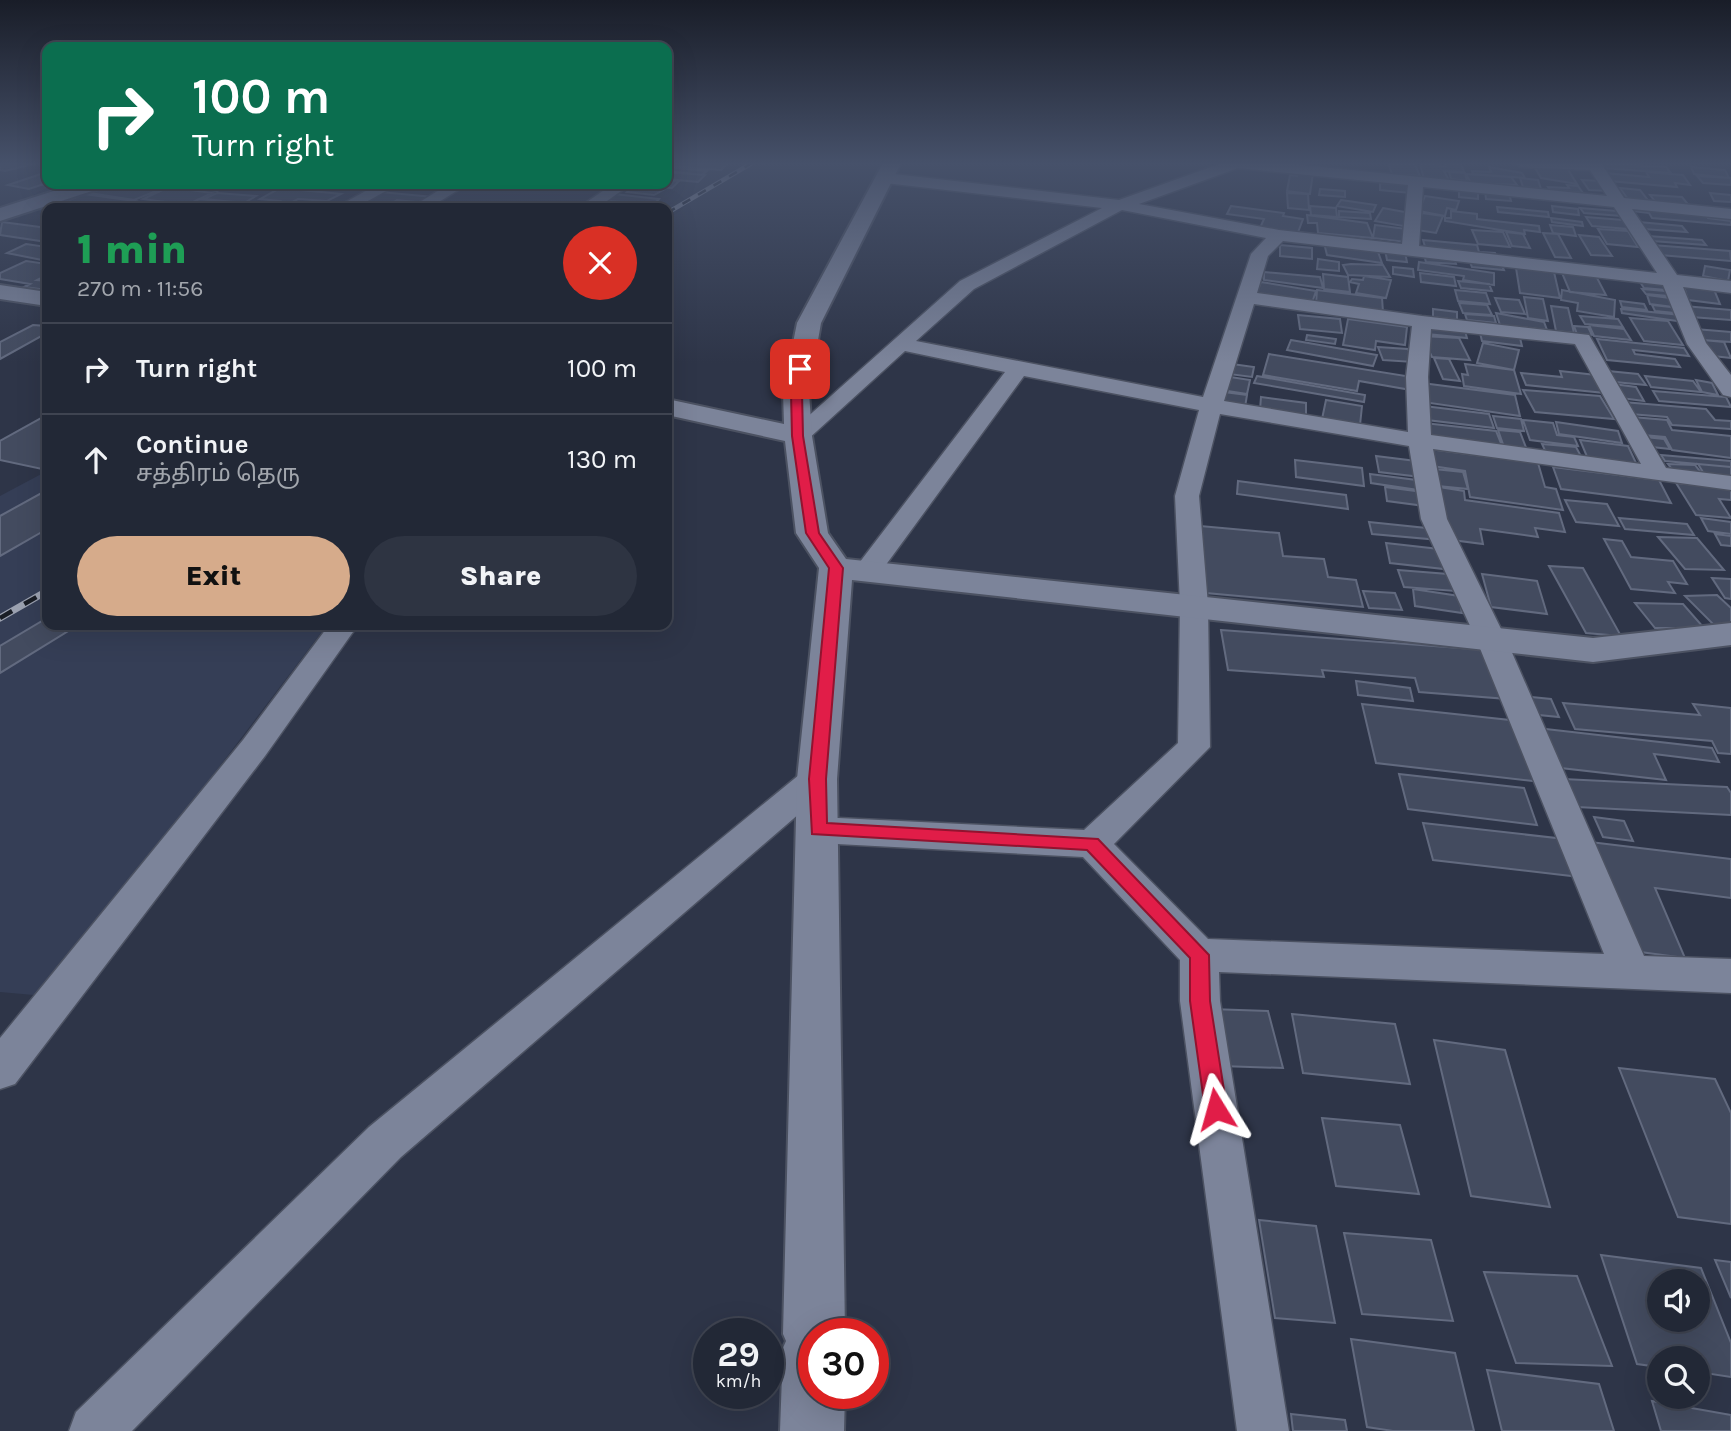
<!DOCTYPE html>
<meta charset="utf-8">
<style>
body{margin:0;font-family:Karla,"Noto Sans Tamil",sans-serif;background:#2e3442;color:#f1f3f6;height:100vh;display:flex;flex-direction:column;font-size:26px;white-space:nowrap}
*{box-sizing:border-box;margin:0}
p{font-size:23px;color:#a2a6ad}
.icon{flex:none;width:38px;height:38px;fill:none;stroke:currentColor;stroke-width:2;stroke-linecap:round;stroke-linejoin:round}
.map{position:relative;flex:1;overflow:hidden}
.panel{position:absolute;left:42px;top:203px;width:630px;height:427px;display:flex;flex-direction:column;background:#222836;border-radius:14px;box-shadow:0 7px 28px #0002,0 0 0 2px #3f4451}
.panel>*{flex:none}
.top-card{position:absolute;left:42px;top:42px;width:630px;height:147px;border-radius:14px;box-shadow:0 7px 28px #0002,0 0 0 2px #3f4451;background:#0b6e4f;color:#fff;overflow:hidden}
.controls{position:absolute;left:1647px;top:1269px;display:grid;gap:14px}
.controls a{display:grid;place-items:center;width:63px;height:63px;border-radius:50%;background:#222836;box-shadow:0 7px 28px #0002,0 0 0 2px #3f4451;font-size:35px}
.speed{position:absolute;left:693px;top:1318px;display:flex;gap:14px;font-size:35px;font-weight:700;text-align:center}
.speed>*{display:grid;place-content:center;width:91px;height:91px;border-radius:50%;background:#222836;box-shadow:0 7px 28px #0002,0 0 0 2px #3f4451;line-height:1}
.speed small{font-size:18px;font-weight:400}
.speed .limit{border:10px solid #d22;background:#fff;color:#111}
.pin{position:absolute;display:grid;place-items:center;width:60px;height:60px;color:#fff;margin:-30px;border-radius:14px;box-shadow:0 4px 10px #0006}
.me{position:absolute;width:77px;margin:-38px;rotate:352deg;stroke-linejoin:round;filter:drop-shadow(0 0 5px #0008)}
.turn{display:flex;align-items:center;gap:24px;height:147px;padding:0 35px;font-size:32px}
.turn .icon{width:91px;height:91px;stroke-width:2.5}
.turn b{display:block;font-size:49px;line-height:60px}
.round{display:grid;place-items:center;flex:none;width:74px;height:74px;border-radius:37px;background:#2e3442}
.summary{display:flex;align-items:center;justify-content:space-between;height:119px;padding:0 35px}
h1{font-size:42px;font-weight:800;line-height:52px;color:#1e9e55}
.primary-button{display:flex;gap:14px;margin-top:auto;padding:14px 35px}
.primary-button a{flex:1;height:80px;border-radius:42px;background:#d6ab8b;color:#111;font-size:28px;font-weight:800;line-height:80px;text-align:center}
.primary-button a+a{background:#2e3442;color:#f1f3f6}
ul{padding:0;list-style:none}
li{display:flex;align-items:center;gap:21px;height:91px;padding:0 35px;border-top:2px solid #3f4451}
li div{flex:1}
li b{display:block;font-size:26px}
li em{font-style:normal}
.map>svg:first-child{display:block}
.built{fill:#353e56}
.building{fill:#434b5f;stroke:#626a7f;stroke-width:2;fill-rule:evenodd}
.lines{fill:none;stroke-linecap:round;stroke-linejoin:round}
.minor-casing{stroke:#4c5262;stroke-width:3}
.tertiary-casing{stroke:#4c5262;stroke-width:4}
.minor{fill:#7c849a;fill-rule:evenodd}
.tertiary{fill:#7c849a;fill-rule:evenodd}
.rail-far1-casing{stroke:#9ba1b0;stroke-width:4.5}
.rail-casing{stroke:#9ba1b0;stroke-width:7}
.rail-far1{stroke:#191d25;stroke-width:2.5;stroke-dasharray:9;stroke-linecap:butt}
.rail{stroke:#191d25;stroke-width:4.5;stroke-dasharray:14;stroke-linecap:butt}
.route{fill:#e11d48;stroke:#92132f;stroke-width:2}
</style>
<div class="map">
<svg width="1731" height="1431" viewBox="0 0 1731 1431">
<rect width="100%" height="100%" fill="#2e3548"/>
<path class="built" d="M47 471V625H327L45 996 0 992V496Z"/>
<path class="building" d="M0 163H38L5 171 0 170Z
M670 163H728L721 170 668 166Z
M1388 163 1415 165 1420 176 1392 174Z
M1445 163 1461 164 1464 172 1444 171 1450 182 1424 179 1420 164 1446 166Z
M1599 163 1666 167 1671 173 1603 168Z
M1534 166 1567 168 1577 184 1541 178Z
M667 167 707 171 702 175 667 171Z
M1489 167 1522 173 1525 178 1473 174 1472 171 1491 172Z
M1691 167 1725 170 1729 178 1694 174Z
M47 172V183L29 189 8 185Z
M667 172 705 175 698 182 667 179Z
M1298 172 1313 173 1310 194 1287 191 1290 175 1297 176Z
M1449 172 1465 173 1467 181 1451 179Z
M1646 172 1683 175 1690 185 1675 183 1677 187 1609 181 1604 173 1649 177Z
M1466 174 1511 177 1517 185 1471 183Z
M1697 176 1731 178V185L1703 183Z
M1520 178 1538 180 1541 189 1523 187Z
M667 180 679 181 672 188 631 185 667 184Z
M1582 180 1601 181 1609 191 1589 190Z
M1380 183 1409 185 1410 193 1380 190Z
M113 184H161L171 185 134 200 90 193Z
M203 184 226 187 217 191 172 185Z
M1567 185 1578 186 1583 193 1550 190 1548 187 1569 188Z
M635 186 663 190 654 195 627 192Z
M169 187 212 193 187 205 143 199Z
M280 188 341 194 327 201 298 199 285 206 271 205 279 201 260 199Z
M1459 188 1478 190V199L1459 197Z
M1620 188 1640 190 1650 203 1630 202Z
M1320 189 1345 191V197L1319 195Z
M1485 190 1509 193 1511 201 1486 199Z
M380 192 434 197 425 203 397 200 384 208H372L379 204 361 203Z
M217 193 256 196 244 203 204 199Z
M1287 193 1308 194 1309 210 1288 208Z
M1710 193 1731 195V202L1714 201Z
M84 194 135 201 118 208 51 207Z
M614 194 659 199 654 204 606 201Z
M1650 195 1682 197 1691 208 1658 205Z
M1425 196 1459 201 1456 210 1447 208 1445 216 1419 211Z
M199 199 241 203 232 208H192L197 205 189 204Z
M1341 200 1376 205 1373 212 1337 206Z
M1231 206 1284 213 1283 216 1303 219 1297 235 1259 230 1264 219 1227 214Z
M1310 206 1336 208 1337 217 1311 215Z
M1552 206 1578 209 1579 215 1553 212Z
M1497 207 1548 212 1549 217 1498 212Z
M1631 207 1706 215 1708 218 1731 221V225L1652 218 1649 213 1633 211Z
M1383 208 1410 213 1403 226 1375 221Z
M1580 208 1617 211 1622 216 1584 213Z
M1339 211 1370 213 1371 219 1339 217Z
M1451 211 1477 214V219L1539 226 1540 232 1524 230 1525 234 1445 221V218H1451Z
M1422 213 1443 216 1436 233 1417 230Z
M1307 215 1367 223 1373 238 1318 233 1317 223H1308Z
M1586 217 1623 220 1629 229 1592 226Z
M1551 218 1582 222 1583 226 1552 222Z
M2 222 40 227 47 224V242L0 235Z
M1639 222 1682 226 1687 232 1643 229Z
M1375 225 1407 229 1406 242 1373 238Z
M1550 225 1573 227 1576 236 1553 233Z
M1598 229 1628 231 1638 247 1607 244Z
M1472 230 1503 232 1510 247 1478 244Z
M1506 232 1523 234 1530 248 1512 246Z
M1543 233 1558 234 1571 258 1555 257Z
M1579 235 1599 237 1612 256 1591 255Z
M1648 236 1702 240 1706 245 1652 241Z
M1423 240 1477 245 1479 252 1495 253 1496 256 1426 250Z
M1324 243 1377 249 1382 263 1327 255Z
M26 244 47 247V261L7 253Z
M1280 245 1312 248V259L1280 256Z
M1652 245 1730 251 1731 261 1660 255Z
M1385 250 1405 252 1407 262 1387 260Z
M1424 255 1454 257 1456 264 1426 262Z
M1318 259 1339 262V271L1317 269Z
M1469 260 1501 263 1504 270 1472 267Z
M26 261 47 264V275L37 280 47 281V290L24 287 30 284 0 279V273Z
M1419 262 1494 273V285L1463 280 1464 276 1418 270Z
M1351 264 1383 265 1390 277 1348 275 1343 265Z
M1705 266 1730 270 1728 281 1703 276Z
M1393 267 1413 269 1414 277 1393 274Z
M1516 268 1554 272 1560 298 1520 293Z
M1264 272 1320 277 1323 288 1264 280Z
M1420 273 1454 277 1456 286 1421 282Z
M1562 273 1596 276 1606 295 1570 292Z
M1323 274 1348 277 1350 292 1324 289Z
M1364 276 1391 280 1386 298 1356 293 1359 284 1350 282 1352 279 1363 280Z
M1625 278 1660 281 1666 290 1644 288 1640 282Z
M1458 281 1489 284 1492 291 1461 288Z
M1261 282 1316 291 1312 303 1256 295Z
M1683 283 1713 287 1720 304 1688 300Z
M1642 289 1665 291 1669 296 1646 294Z
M1317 290 1382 298 1383 312 1316 304Z
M1455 290 1486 293 1490 304 1458 301Z
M1562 290 1615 300 1614 317 1577 311 1578 303 1561 300Z
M1647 295 1670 298 1673 307 1650 304Z
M1524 297 1543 299 1548 321 1528 318Z
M1495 298 1519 300 1525 314 1501 312Z
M1620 301 1644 304 1647 310 1622 307Z
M1459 303 1487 305 1492 315 1463 313Z
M1652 305 1671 307 1675 313 1655 311Z
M1551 306 1568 308 1574 333 1556 331Z
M1684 306 1731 310V320L1691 317Z
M1433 309 1457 312V320L1433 317Z
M1621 309 1681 315 1684 322 1622 313Z
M1496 313 1544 322 1547 330 1500 325Z
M1465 314 1494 316 1496 323 1467 320Z
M1298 315 1340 319 1342 333 1300 329Z
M1580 316 1618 319 1623 327 1585 324Z
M1630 318 1668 321 1683 345 1644 341Z
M1348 319 1407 327 1405 345 1376 341 1375 350 1343 345Z
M33 325 47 326V333L0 359V342Z
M1589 325 1624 329 1631 340 1594 336Z
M1574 326 1588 327 1592 335 1577 334Z
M1426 327 1465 331 1467 338 1427 334Z
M1695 329 1731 332V342L1703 340Z
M1480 333 1520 338 1522 346 1482 341Z
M1307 335 1336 339 1335 344 1306 340Z
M1422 336 1459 338 1470 360 1432 357Z
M1597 339 1684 348 1689 356 1633 350 1635 354 1675 359 1680 367 1607 360Z
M1291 340 1377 355 1373 366 1287 350Z
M1703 340 1724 342 1731 358 1713 356Z
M1483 343 1519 350 1514 370 1477 363Z
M1378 347 1408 349 1413 362 1383 360Z
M1269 354 1412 377 1411 390 1359 381 1357 391 1263 375Z
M1434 358 1449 359 1460 381 1443 379Z
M1232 364 1254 367 1252 377 1229 374Z
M1465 364 1514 370 1521 394 1464 386 1462 374 1468 375Z
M1560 371 1596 375 1605 393 1526 385 1521 373 1562 377Z
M1608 371 1638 374 1646 385 1615 382Z
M1224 376 1250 380 1247 394 1221 390Z
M1257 376 1365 395 1364 402 1254 383Z
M1645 376 1693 381 1701 392 1651 387Z
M1696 380 1712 383 1718 395 1702 392Z
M1422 383 1515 395 1520 416 1423 402Z
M1613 384 1636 387 1644 401 1621 398Z
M1523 390 1600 396 1614 419 1535 412Z
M1653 391 1726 397 1731 407 1659 401Z
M1224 392 1247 395 1245 407 1222 403Z
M1261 397 1306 403V416L1260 410Z
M1326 400 1362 406 1360 425 1322 419Z
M1623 402 1706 409 1715 420 1731 421V429L1672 425 1667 417 1630 414Z
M1424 406 1489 414 1494 428 1427 420Z
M45 416 47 417V466L42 469 0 460V441Z
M1493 416 1521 419 1524 431 1497 428Z
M1632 417 1667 420 1672 430 1731 436V458L1672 450 1665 437 1643 435Z
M1523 420 1553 423 1557 435 1574 437 1578 446 1530 440Z
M1556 422 1618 431 1622 443 1559 434Z
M1424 423 1496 431 1502 446 1428 438Z
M1498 430 1520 432 1527 450 1504 447Z
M1645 437 1664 439 1670 449 1652 447Z
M1580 440 1628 446 1637 465 1588 459Z
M1542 444 1576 447 1583 460 1548 457Z
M1429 449 1538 463 1545 487 1556 489 1563 510 1470 497 1465 471 1432 466Z
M1661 455 1731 461V467L1665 461Z
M1376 456 1416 461 1421 477 1379 472Z
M1295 460 1362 468 1364 486 1296 477Z
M1668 464 1695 465 1702 474 1675 473Z
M1698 464 1731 467V479L1706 477Z
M1553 467 1659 480 1671 503 1561 489Z
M1434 469 1463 472 1468 489 1438 486Z
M1370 474 1424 481 1425 491 1371 483Z
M1238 481 1346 495 1348 509 1237 494Z
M1676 483 1731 488V500L1719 499 1731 518 1696 515Z
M1385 487 1423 492 1425 506 1387 501Z
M1439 487 1464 491 1465 500 1559 513 1565 532 1535 528 1538 537 1480 529 1483 544 1452 540Z
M47 490V529L0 556V516Z
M1565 500 1607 504 1619 526 1576 522Z
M1619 518 1687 524 1694 535 1625 529Z
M1701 518 1731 522V534L1708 531Z
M1369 522 1436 529 1440 540 1372 534Z
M1200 526 1279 533 1283 556 1324 559 1328 577 1356 580 1363 607 1206 593Z
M1715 534 1731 536V546L1721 545Z
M1658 537 1697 538 1724 570 1685 569Z
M1604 539 1622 541 1631 557 1673 561 1687 584 1668 582 1675 593 1631 589Z
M1386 543 1439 549 1444 569 1390 563Z
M1549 566 1583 568 1621 636 1586 633Z
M1398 570 1448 574 1455 591 1404 587Z
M1482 574 1537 581 1547 614 1491 607Z
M1712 578 1731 579V599L1725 598Z
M1413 589 1459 596 1462 613 1415 606Z
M1363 591 1395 593 1402 610 1369 608Z
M1717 595 1731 608V624L1714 625 1685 596Z
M1635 603 1683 604 1704 628H1655Z
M47 618V625H78L0 673V646Z
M1221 630 1487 650 1508 699 1419 692 1415 678 1322 670 1324 677 1228 670Z
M1356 681 1410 688 1413 701 1358 695Z
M1522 696 1551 699 1559 717 1529 714Z
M1563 703 1700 715 1693 704 1731 708V754L1718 753 1712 741 1575 729Z
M1362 704 1519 721 1542 782 1376 763Z
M1537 728 1712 748 1719 762 1654 754 1666 780 1552 767Z
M1399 774 1524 788 1537 825 1408 809Z
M1563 779 1727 787 1731 793V815L1577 807Z
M1594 817 1624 821 1633 841 1603 837Z
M1423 823 1565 839 1580 877 1433 860Z
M1590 842 1731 859V898L1655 888 1685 958 1633 951Z
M1210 1009 1268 1011 1283 1068 1221 1066Z
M1292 1014 1395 1024 1410 1084 1303 1073Z
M1434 1040 1505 1050 1550 1207 1471 1196Z
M1619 1068 1715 1079 1731 1113V1224L1678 1217Z
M1322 1118 1400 1125 1419 1194 1336 1186Z
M1259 1220 1316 1226 1335 1323 1275 1318Z
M1344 1233 1431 1240 1453 1321 1362 1314Z
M1601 1255 1701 1268 1731 1343V1377L1698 1372V1358H1659V1367L1637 1364ZM1659 1281H1698V1320H1659Z
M1715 1260 1731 1262V1298Z
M1484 1272 1577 1276 1612 1366 1516 1363Z
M1351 1339 1455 1353 1474 1431H1393L1367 1427Z
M1487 1370 1599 1384 1614 1431H1502Z
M1652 1401 1731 1415V1431H1661Z
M1291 1414 1345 1420 1347 1431H1293Z"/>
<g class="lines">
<g class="minor-casing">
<path id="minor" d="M1222 163H1282L1607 196 1590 170 1521 167 1514 163H1601L1624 198 1731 209V219L1632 209 1677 275 1731 281V293L1683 287 1706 343 1731 375V397L1723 395 1687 344 1663 285 1283 241 1268 256 1257 293 1422 316 1589 335 1666 468 1731 476V490L1433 449 1447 519 1507 641 1644 956 1731 959V993L1219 972 1220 1001 1289 1431H1237L1180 1001V960L1083 857 818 843 806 839 801 830 806 821 818 817 1084 830 1178 743 1180 605 1175 496 1199 410 1024 376 877 577H857L853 571 1005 372 905 351 806 441H790L786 436 960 281 1102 208 885 183 877 178 885 173 1119 200ZM1238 168 1408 185 1402 244 1279 230 1139 204ZM1423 187 1614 207 1657 273 1419 246ZM1122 210 1266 238 1251 254 1203 397 916 341 974 289ZM1254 304 1412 326 1406 377 1408 432 1224 401ZM1431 329 1575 344 1641 464 1431 435 1428 377ZM1220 414 1409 446 1421 519 1477 641 1604 954 1208 939 1114 844 1210 747 1208 605 1199 496Z
M367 184 397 185 355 208H335L371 188Z
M449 184H468L429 208H410Z
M613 184H631L597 208H578Z
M329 625H358L265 756 15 1084 0 1089V1038L243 740Z
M817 767 829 770 834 779 829 788 401 1157 132 1431H69L76 1412 369 1127 805 770Z"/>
</g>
<g class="tertiary-casing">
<path id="tertiary" d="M883 163H901L821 323 809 392 812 436 828 533 846 559 1593 638 1731 623V645L1593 662 852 580 837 779 845 1334H814V1393H845L844 1431H780L783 1348 786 1341 783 1334 797 779 819 568 796 533 785 441 667 415V399L784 424 783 392 797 323Z
M76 184H104L101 188 0 221V208Z
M0 285 47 292V306L0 299Z"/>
</g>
<use href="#minor" class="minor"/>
<use href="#tertiary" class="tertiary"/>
<g class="rail-far1-casing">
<path id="rail-far1" d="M667 213 752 163"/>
</g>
<g class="rail-casing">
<path id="rail" d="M0 618 47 591"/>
</g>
<use href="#rail-far1" class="rail-far1"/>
<use href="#rail" class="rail"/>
</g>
<linearGradient id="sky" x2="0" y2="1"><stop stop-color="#191d28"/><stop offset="0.45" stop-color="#46516a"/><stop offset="1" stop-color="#46516a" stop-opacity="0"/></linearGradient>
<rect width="1731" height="363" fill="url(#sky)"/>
<path class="route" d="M800 366 806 369 802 392 803 436 819 533 843 568 826 779 827 823 1098 839 1209 955 1210 1001 1227 1109 1224 1116 1216 1119 1208 1116 1205 1109 1190 1001V958L1087 850 812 834 809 779 829 568 806 533 792 436 791 392 795 369Z"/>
</svg>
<div class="controls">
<a><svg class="icon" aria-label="sound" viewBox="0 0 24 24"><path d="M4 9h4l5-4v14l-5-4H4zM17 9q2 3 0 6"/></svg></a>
<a><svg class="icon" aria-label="search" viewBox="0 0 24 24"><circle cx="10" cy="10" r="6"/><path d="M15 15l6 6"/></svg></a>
</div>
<div class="speed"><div>29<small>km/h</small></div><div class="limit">30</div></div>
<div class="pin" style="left:800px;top:369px;background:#d93025"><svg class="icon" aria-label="arrive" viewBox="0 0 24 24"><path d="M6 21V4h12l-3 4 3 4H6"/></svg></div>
<svg class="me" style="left:1216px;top:1109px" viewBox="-20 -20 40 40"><path d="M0-17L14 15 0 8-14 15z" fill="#e11d48" stroke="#fff" stroke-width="4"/></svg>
<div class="top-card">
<div class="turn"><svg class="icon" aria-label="right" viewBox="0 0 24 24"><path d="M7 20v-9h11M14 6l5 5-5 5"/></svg><div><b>100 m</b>Turn right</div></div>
</div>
<section class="panel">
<div class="summary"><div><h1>1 min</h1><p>270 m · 11:56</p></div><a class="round" style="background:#d93025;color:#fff"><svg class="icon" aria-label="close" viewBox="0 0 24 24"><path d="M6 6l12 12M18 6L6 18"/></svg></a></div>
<ul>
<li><svg class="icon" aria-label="right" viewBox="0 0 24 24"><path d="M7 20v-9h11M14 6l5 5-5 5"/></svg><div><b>Turn right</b></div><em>100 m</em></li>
<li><svg class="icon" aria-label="ahead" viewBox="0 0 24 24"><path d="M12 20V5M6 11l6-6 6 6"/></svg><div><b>Continue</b><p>சத்திரம் தெரு</p></div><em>130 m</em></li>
</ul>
<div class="primary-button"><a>Exit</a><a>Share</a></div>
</section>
</div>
